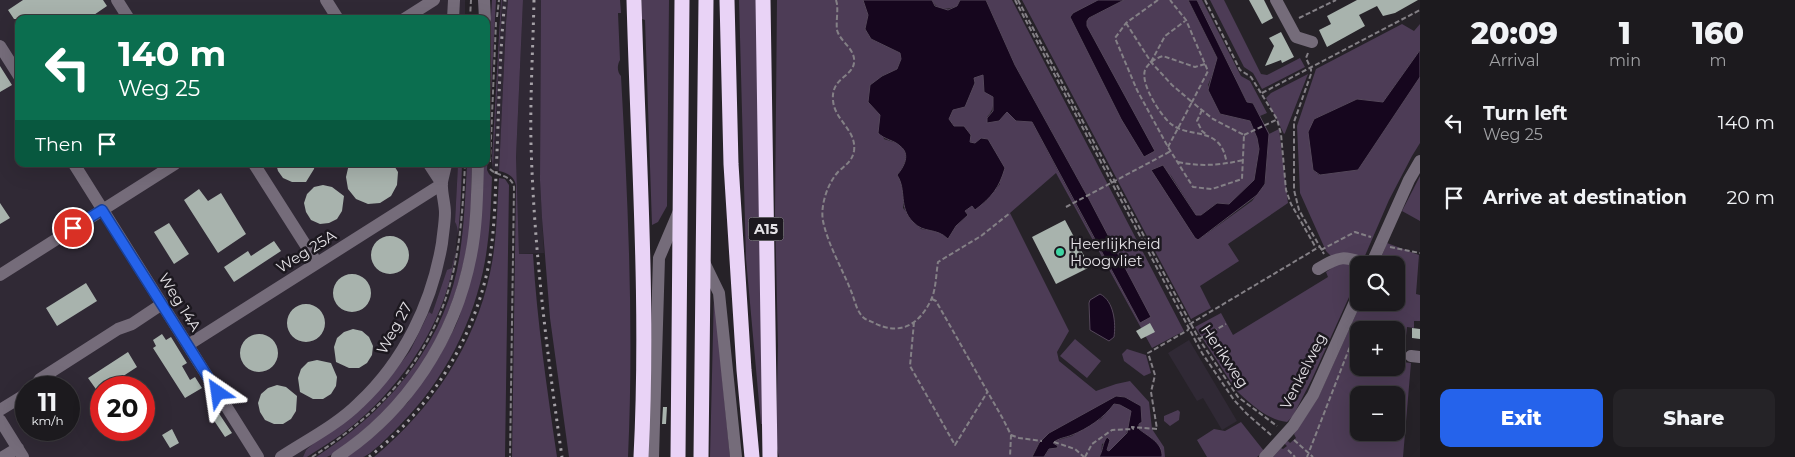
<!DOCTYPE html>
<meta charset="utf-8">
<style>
body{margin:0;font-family:Montserrat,sans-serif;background:#252327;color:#f1f3f6;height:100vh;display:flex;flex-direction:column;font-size:19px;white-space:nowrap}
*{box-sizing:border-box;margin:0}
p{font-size:16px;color:#a0a1a4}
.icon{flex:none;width:28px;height:28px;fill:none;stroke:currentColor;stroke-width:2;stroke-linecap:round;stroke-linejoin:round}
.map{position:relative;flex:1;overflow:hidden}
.sheet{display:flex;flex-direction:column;background:#1c1a1e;width:375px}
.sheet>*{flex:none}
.hud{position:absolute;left:15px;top:15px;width:475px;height:152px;border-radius:10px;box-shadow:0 5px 20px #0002,0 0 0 1px #3a383c;background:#0b6e4f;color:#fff;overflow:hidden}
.fabs{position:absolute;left:1350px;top:256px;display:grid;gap:10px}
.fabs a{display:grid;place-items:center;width:55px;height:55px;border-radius:10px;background:#1c1a1e;box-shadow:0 5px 20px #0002,0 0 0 1px #3a383c;font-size:25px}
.speed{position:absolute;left:15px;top:376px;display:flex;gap:10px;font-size:25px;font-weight:700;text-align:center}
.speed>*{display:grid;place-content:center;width:65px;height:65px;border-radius:50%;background:#1c1a1e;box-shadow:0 5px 20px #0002,0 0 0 1px #3a383c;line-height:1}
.speed small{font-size:12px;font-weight:400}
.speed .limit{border:8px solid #d22;background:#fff;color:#111}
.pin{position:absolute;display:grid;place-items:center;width:42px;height:42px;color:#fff;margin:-21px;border:2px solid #fff;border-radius:50%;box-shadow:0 1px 5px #0007}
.me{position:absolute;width:55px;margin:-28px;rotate:328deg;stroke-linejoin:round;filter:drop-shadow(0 0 4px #0008)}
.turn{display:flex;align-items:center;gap:18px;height:105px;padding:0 20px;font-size:22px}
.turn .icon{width:65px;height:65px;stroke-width:2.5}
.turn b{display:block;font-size:35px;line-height:42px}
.then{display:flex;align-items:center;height:48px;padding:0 20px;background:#0003;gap:10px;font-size:19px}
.eta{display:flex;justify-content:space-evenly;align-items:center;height:85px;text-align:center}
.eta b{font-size:30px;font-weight:800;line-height:35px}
.action{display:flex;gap:10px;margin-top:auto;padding:10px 20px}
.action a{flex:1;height:58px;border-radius:10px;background:#2563eb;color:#fff;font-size:20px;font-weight:800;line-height:58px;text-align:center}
.action a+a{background:#252327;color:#f1f3f6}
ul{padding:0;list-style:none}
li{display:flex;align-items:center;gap:15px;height:75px;padding:0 20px}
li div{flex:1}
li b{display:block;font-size:19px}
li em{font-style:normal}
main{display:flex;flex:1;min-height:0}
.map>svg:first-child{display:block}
.built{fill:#302935;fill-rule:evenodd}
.green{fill:#4d3c56;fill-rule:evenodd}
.water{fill:#16061e;stroke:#54475a}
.building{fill:#a8b3ad}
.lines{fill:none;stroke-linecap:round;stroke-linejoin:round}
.path{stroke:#848086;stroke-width:2;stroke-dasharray:5 2.5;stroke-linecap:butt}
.minor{stroke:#756c7a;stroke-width:12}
.highway{stroke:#e9d3f6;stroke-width:15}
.rail{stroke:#a5a1a7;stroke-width:3;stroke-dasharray:2.5 5;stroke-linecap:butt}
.route-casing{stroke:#184099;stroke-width:12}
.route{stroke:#2563eb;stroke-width:9}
.poi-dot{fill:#3ed4a2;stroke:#1c181f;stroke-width:2}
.labels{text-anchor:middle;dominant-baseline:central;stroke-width:5;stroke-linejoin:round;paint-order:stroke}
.shield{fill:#1c181f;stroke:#a7a4aa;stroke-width:1}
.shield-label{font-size:14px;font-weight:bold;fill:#e3e0e5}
.poi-label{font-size:15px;fill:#e3e0e5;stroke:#1c181f;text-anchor:start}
.street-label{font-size:15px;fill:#e3e0e5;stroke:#1c181f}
</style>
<main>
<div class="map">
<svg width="1420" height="457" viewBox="0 0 1420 457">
<rect width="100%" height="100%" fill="#262228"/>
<path class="built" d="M0 0H465V19H19V164H458L455 221 458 226 455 253 452 268 447 271 432 314 429 313 410 351 391 376 370 400 306 450 303 457H0ZM26 388H69V430H26ZM101 388H144V430H101Z
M502 0H508L506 23 499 171 493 169Z
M523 0H541L540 180 544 253 519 254 516 157Z
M1189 340 1237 421 1222 430 1203 398 1197 401 1168 353Z"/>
<path class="green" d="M492 0H496L487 170 489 174 492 177C491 205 490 233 485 261 474 322 444 381 400 425 393 432 371 455 363 457 358 457 352 457 347 457L380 431 408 402 438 359 455 327 460 315 483 164H486V99Z
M501 0H502L493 169 492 159Z
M508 0H523L516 157 519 254H533C537 321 547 389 557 457H512L516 186C515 177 508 173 499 171L506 23Z
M541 0H620L621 13H618L620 60C617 65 617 72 621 76 628 203 634 330 628 457H569L550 318 542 218 540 180Z
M642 0H669L667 206 658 222 652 225 645 20 642 19Z
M739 0H758L765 424H761L746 259Z
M777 0H863L868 15 865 29 871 39 900 53 901 59 897 69 882 76 880 115 884 139C889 141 896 142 900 145 911 154 904 167 897 175 903 183 904 197 903 208L921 229 941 232 948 239 956 226 968 215 965 211 972 206 975 209 985 202 1000 184 975 144C965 139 955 128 949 119L953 110 973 78 983 75C990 90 1000 103 987 117L1007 112 1016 121 1032 122 1078 209 1140 323 1150 317 1089 199 1015 65 986 0H1012L1184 331 1152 348 1056 173 1010 213 1069 331 1057 352 1059 361 1096 391 1116 384 1130 381 1149 402 1152 429 1164 447 1165 457H1162C1163 443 1149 437 1139 429L1141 406 1125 397 1117 396 1039 443 1032 457H779L776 444 778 346 775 213Z
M932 0H960L957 6C947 10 937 11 932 0Z
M1022 0H1101L1070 17 1118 85 1087 26V21L1089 18 1124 0H1188L1217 58V63L1208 85 1220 114 1250 121 1257 138 1259 149 1254 180 1229 204 1217 203 1201 215H1196L1170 174 1198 240 1252 201 1265 184 1269 134 1279 129 1288 203 1228 244 1239 261 1200 286 1211 308 1191 319Z
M1197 0H1202L1241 76 1250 81 1267 113 1260 116 1253 103 1247 102Z
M1210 0H1224L1261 74 1267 75 1300 58 1305 67 1262 89 1253 73 1244 67Z
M1402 24 1414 31 1420 24V50L1383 102 1357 99 1314 119 1313 170 1319 175 1358 170 1420 77V143L1412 156 1389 200 1364 258 1331 256 1326 251 1300 193 1297 126 1316 69Z
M1308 74 1285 133 1284 134 1266 98 1271 93Z
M458 164H462C461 197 460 230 454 262 442 325 405 381 357 422 342 435 324 446 307 457H303L306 450 391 376 410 351 429 312 432 314 447 270 452 268C454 255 462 233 455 222Z
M467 164H472C471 191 472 220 467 247 454 318 418 387 361 432 351 440 339 452 327 457 324 457 319 457 316 457 384 413 439 352 457 270 464 235 465 200 467 164Z
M1420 176V221L1402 211Z
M499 178 505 179 509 185 505 457H374C431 410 475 345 490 273 497 241 497 209 499 178Z
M1387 243 1419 255 1416 294 1420 295V321H1414V328L1407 327 1403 362 1411 363 1403 457H1273L1281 448 1283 449 1287 446 1284 443 1288 441 1290 443 1296 438 1294 434 1318 398 1361 303 1396 302V265H1378ZM1359 330H1396V368H1359ZM1359 395H1396V432H1359Z
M1342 261 1359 267V275L1312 379 1293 416 1287 422C1269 421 1249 403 1236 390L1195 327 1221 313 1233 335 1328 277 1326 272Z
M714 292 730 457H710Z
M1075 339 1101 361 1087 378 1060 356Z
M1127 349 1146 355 1151 373 1144 376 1124 361 1122 354Z
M1114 404C1121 405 1126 406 1131 411 1132 428 1123 442 1109 451H1107L1110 440 1102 444 1101 454 1099 457H1044L1055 441 1072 436 1092 423 1101 419Z
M1178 410 1180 412 1179 420 1170 426 1164 421V416Z
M1241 422 1264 451 1257 457H1207L1197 440 1214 429 1225 431Z"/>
<path class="water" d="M863 0H932L935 6 948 10 957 6 960 0H986L1015 65 1089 199 1151 317 1140 323 1032 122 1016 121 1007 112 999 121 987 123V118L993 111V97L984 92 983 75 974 78 975 83 965 107 953 110 949 119 954 126H964L971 135 970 142 975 143 981 138 988 139 1005 168C999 188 992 197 975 210L972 206 965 211 968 215 956 226 948 239C936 227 924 234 913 222 898 207 907 190 897 175 904 167 911 154 900 146 894 140 885 140 878 133L880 115 868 102 870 85 882 76 897 69 901 59 900 53 871 39 865 29 868 15Z
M1098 0H1124L1089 18 1087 21V26L1155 151 1144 157 1121 119 1070 17 1073 13Z
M1188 0H1197L1247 102 1253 103 1269 134 1265 184 1257 195 1198 240 1195 238 1151 170 1163 165 1196 215H1201L1217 203 1229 204 1254 180 1259 149 1257 138 1250 121 1220 114 1208 90 1217 58Z
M1420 50V77L1358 170 1320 175 1313 170 1308 132 1314 119 1357 99 1383 102Z
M1100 294C1114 301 1116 323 1114 337L1109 341 1090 330 1089 303 1090 300Z
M1116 396 1125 397 1141 406 1142 422 1139 424V429C1149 437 1163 443 1162 457H1099C1103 451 1102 444 1107 437L1110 440 1107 450 1109 451 1127 433 1131 411 1120 405 1114 404C1104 418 1087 429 1072 435 1065 438 1058 438 1053 443L1058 446 1057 448 1049 449 1044 457H1032L1039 443 1049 433Z"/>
<path class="building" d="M23 0H103L107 6 88 19H14L8 10Z
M1249 0H1264L1273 18 1262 24Z
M1357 0H1418L1395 13 1383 16 1377 6 1359 15 1365 26 1327 47 1319 30 1331 24 1327 16Z
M1281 32 1294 57 1282 63 1281 60 1265 66 1274 46 1269 38Z
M0 66 12 85 0 92Z
M276 164H315L314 169 306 182H292L283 178 278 171Z
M349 164H393L398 172 397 185 391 196 380 203 368 204 356 199 348 189 346 177Z
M323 185 332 187 344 196 342 211 337 219 329 223 320 224 311 220 306 212 304 203 307 194 314 187Z
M199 189 208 201 221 193 246 234 218 253 184 200Z
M0 203 10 218 0 224Z
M1065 220 1090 267 1056 284 1032 237Z
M169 223 189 254 174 264 154 232Z
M371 255a19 19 0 1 1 38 0a19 19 0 1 1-38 0Z
M274 241 281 251 234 282 224 267 248 251 251 256Z
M333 293a19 19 0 1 1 38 0a19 19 0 1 1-38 0Z
M86 283 97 301 57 326 46 308Z
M287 323a19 19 0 1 1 38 0a19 19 0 1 1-38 0Z
M1150 323 1155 332 1141 339 1136 331Z
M1412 328 1420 329V339L1412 338Z
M353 329 362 331 369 337 373 346 372 355 367 363 359 368H349L336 362 334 347 337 338 344 332Z
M240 353a19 19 0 1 1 38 0a19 19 0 1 1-38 0Z
M162 334 166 340 171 337 187 363 182 366 190 380 195 377 202 388 185 398 153 348 156 346 153 340Z
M128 352 137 367 105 388H101V390L98 392 88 378Z
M317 360 331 363 337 377 336 386 331 394 323 399H313L300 392 298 378 301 369 308 362Z
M277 385 286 387 297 396 296 411 291 419 283 424H274L265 420 260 412 258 403 261 394 268 388Z
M663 407H667L666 424H662Z
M218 412 232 433 225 437 211 416Z
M172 429 179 443 170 448 162 435Z"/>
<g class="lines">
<path class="path" d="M836 0 837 4C838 12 836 22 837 30 840 42 856 49 854 63 852 77 831 78 833 100 834 120 857 130 854 151 852 162 845 165 838 172 828 183 820 205 823 221 828 245 842 268 851 291 855 300 856 311 864 318 866 320 871 321 874 323 900 336 919 325 931 300 936 290 936 274 938 262L981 236 1010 213
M1015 0 1202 353 1234 400 1247 414 1271 435
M1018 0 1199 339 1238 397 1277 426
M1158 0 1126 23 1115 38 1137 90 1168 147 1193 187 1212 189 1242 179 1244 135 1213 119 1192 102 1208 71 1186 20 1170 0
M1205 0 1240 70 1251 77 1277 119 1281 134 1286 190 1291 204 1316 248
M497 17 499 0
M1299 18 1336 0
M470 19 471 0
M1126 23 1151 62 1172 85 1192 102 1168 147
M1308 53 1306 58 1311 69V74L1294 122V190L1299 210 1324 254
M1151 62 1165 36 1185 21
M1205 64 1195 67 1163 56C1156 58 1148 63 1145 70 1140 84 1161 116 1171 124 1185 135 1204 131 1215 140 1223 146 1225 154 1227 164
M1262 93 1420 10
M1202 110 1197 121 1202 131 1207 135
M1244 135 1276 120
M490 162 496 22
M1178 162C1201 167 1221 165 1244 160
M490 169C498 177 511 174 514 187L510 457
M1066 207 1171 151
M1390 247 1420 253
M1321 250 1355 232 1371 237
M932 299 936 301 1003 419 1011 435 1010 457
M914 322 910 366 955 445 988 391
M1199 339 1226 324
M406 374C456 305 461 246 465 164
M1011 435 1019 438 1042 441
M1294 440 1313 457
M1054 442 1075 449 1084 457
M1288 450 1295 457
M312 457C346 435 377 410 403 378
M1085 457 1092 444 1112 430 1133 429 1132 427 1157 429 1151 392 1155 375 1148 353 1188 330 1190 324 1319 247
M1307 457 1358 326"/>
<path class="minor" d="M117 0 129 19
M326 0 338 19
M484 0 485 19
M1276 0 1296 37 1312 42
M404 19 434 0
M453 19 454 0
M0 46 19 76
M74 164 258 457
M254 164 317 263
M704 262 719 293 736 457
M1371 265 1409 180 1420 161
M1318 269C1340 256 1344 255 1368 265
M0 275 175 164
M188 345 442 184 429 164
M1411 356 1420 357
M34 388 40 379 118 329 132 324 162 304
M0 410 26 394
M0 420 23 457
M3 457 18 448
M281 457C307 440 337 425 359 403 404 361 432 303 442 243 443 233 445 222 445 213 445 203 441 192 442 182 443 176 445 170 446 164
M337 457C407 411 455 338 471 255 477 225 477 194 478 164
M653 457 659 258 679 211
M1265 457 1293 426 1313 395 1359 293"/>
<path class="highway" d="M634 0C638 152 649 304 641 457
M727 0 731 164 744 370 752 457
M763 0 770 457
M678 457 682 0
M701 457 706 0"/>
<path class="rail" d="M534 0C533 48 530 96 531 144 534 249 547 353 562 457
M369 457C429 410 472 343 488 268 494 237 495 206 496 174 499 116 499 58 505 0"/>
</g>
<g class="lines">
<g class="route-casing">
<path id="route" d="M73 228 102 210 218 393"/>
</g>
<use href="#route" class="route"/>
</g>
<circle class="poi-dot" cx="1060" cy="252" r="5"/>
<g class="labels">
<rect class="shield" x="748.5" y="217.5" width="35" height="23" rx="4"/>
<g class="shield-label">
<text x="766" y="229">A15</text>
</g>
<g class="poi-label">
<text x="1070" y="243">Heerlijkheid<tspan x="1070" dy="17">Hoogvliet</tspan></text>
</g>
<g class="street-label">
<text transform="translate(306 251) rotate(-32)">Weg 25A</text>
<text transform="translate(180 302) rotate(58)">Weg 14A</text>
<text transform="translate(394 328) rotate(-61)">Weg 27</text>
<text transform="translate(1225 356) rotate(56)">Herikweg</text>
<text transform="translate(1303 371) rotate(-63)">Venkelweg</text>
</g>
</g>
</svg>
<div class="fabs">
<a><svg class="icon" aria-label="search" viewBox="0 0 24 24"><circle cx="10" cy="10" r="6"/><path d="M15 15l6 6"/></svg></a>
<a>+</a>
<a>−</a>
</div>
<div class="speed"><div>11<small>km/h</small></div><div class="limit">20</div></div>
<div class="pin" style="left:73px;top:228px;background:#d93025"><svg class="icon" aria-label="arrive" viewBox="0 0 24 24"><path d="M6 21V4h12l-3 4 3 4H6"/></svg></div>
<svg class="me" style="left:218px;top:393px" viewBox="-20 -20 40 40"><path d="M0-17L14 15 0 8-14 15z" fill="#2563eb" stroke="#fff" stroke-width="4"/></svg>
<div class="hud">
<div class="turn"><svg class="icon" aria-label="left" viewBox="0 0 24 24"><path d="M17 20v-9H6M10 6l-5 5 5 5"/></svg><div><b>140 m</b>Weg 25</div></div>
<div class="then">Then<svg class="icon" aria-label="arrive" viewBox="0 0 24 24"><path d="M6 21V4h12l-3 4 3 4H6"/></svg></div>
</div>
</div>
<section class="sheet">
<div class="eta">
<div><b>20:09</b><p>Arrival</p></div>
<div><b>1</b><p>min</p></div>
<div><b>160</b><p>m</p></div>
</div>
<ul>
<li><svg class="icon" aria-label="left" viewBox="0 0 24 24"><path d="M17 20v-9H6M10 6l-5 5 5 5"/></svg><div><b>Turn left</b><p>Weg 25</p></div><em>140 m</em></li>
<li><svg class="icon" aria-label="arrive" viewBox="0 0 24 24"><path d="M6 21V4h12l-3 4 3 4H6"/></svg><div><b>Arrive at destination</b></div><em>20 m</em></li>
</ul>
<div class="action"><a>Exit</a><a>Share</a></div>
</section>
</main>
